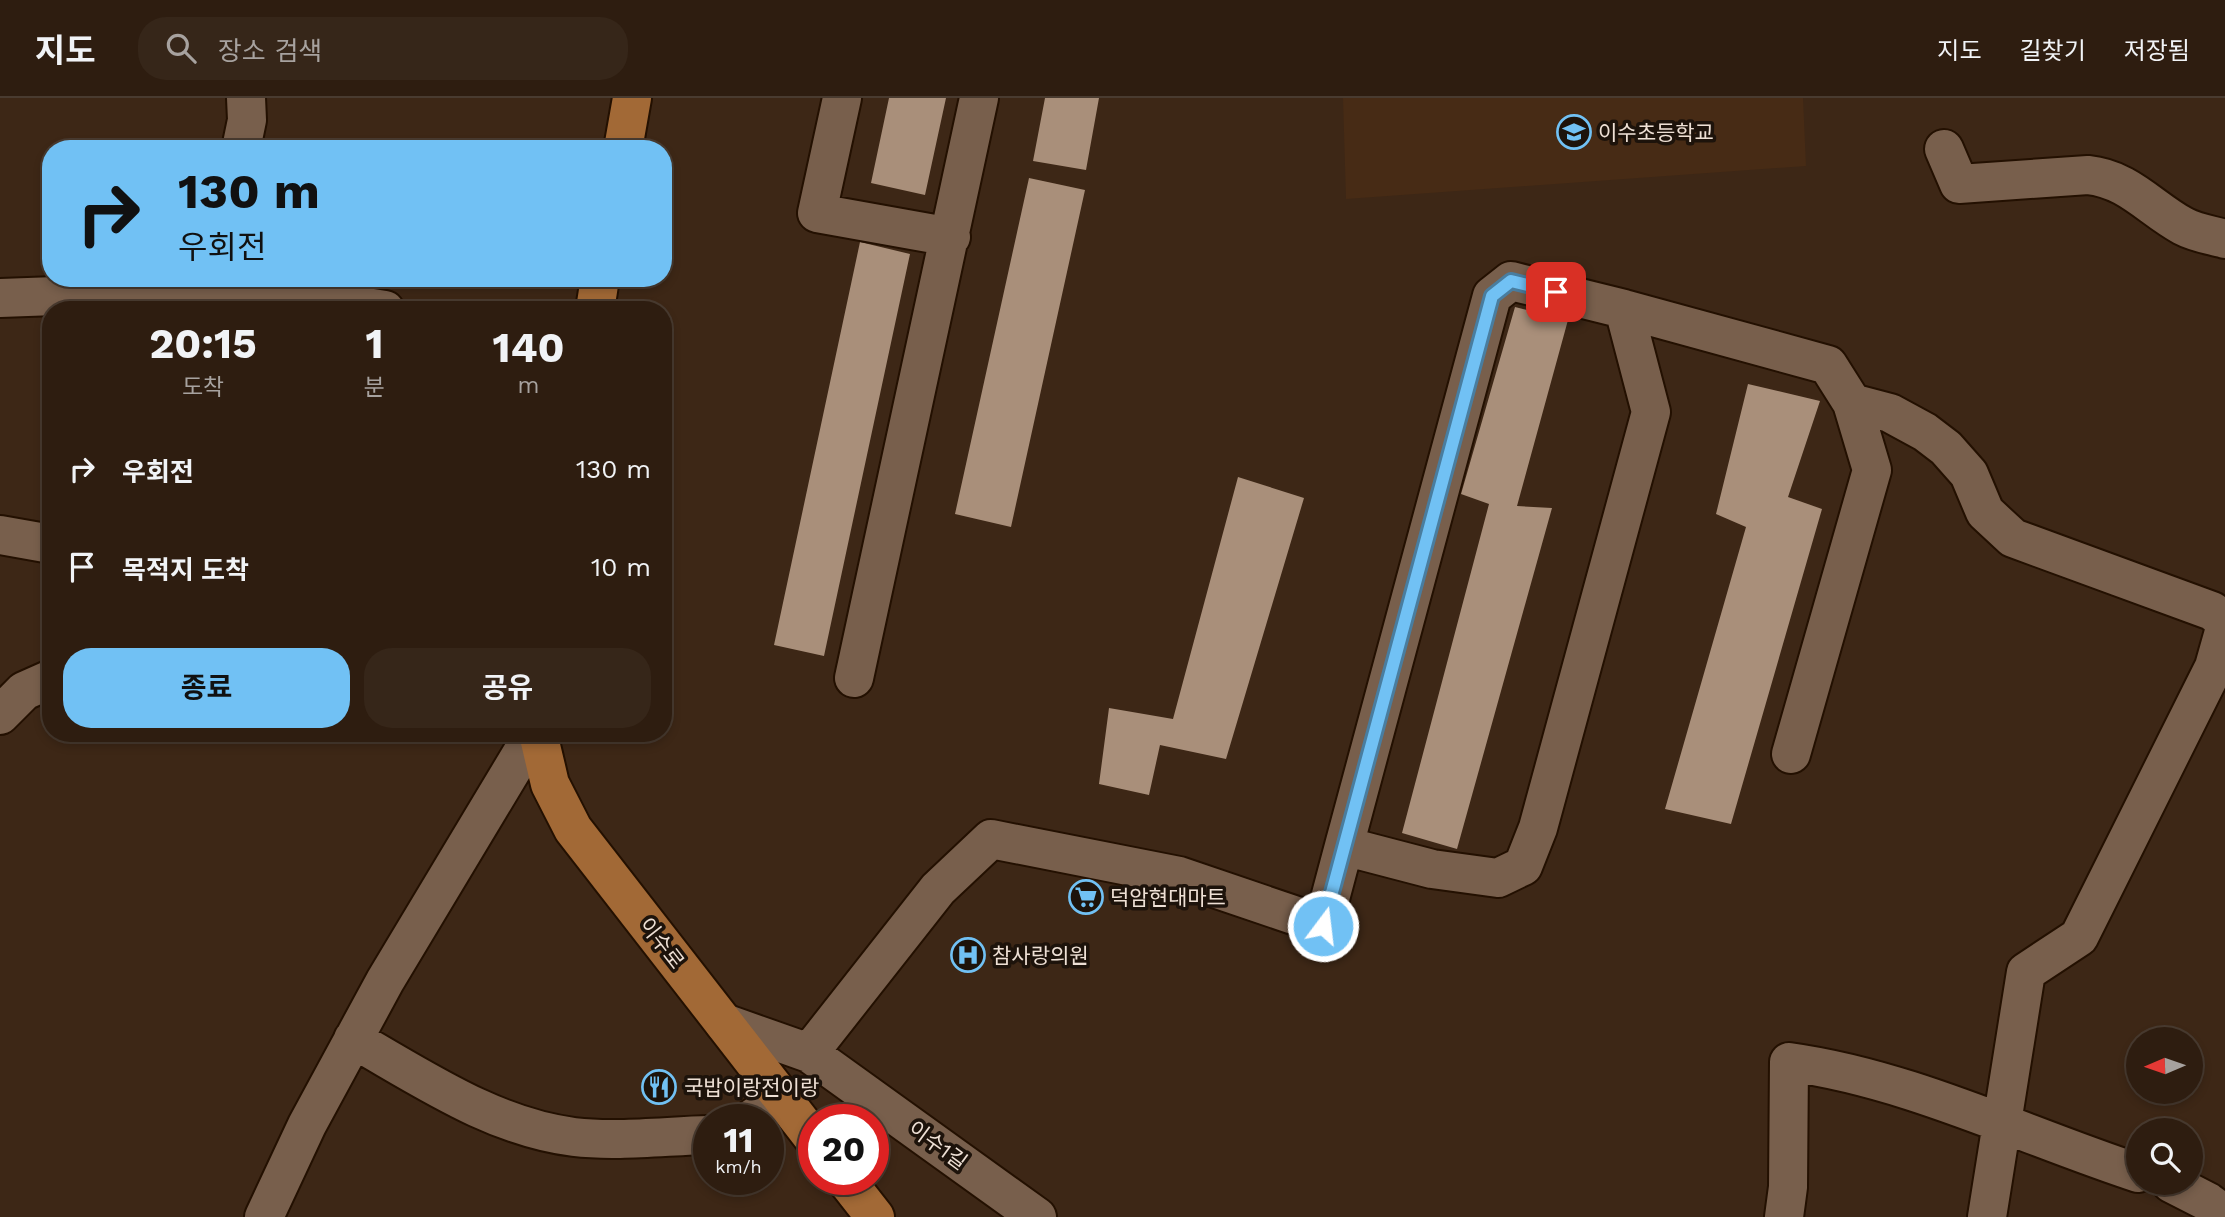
<!DOCTYPE html>
<html lang="ko">
<meta charset="utf-8">
<style>
body{margin:0;font-family:"Work Sans","Noto Sans KR",sans-serif;background:#362619;color:#f1f3f6;height:100vh;display:flex;flex-direction:column;font-size:26px;white-space:nowrap}
*{box-sizing:border-box;margin:0}
p{font-size:23px;color:#a7a29f}
.icon{flex:none;width:38px;height:38px;fill:none;stroke:currentColor;stroke-width:2;stroke-linecap:round;stroke-linejoin:round}
.map{position:relative;flex:1;overflow:hidden}
.drawer{position:absolute;left:42px;top:203px;width:630px;height:441px;display:flex;flex-direction:column;background:#2e1d10;border-radius:28px;box-shadow:0 4px 10px #0003,0 0 0 2px #493b30}
.drawer>*{flex:none}
.guide{position:absolute;left:42px;top:42px;width:630px;height:147px;border-radius:28px;box-shadow:0 4px 10px #0003,0 0 0 2px #493b30;background:#71c1f4;color:#111;overflow:hidden}
.needle{width:46px;rotate:268deg}
.tools{position:absolute;left:2126px;top:929px;display:grid;gap:14px}
.tools a{display:grid;place-items:center;width:77px;height:77px;border-radius:50%;background:#2e1d10;box-shadow:0 4px 10px #0003,0 0 0 2px #493b30;font-size:35px}
.speed{position:absolute;left:693px;top:1006px;display:flex;gap:14px;font-size:35px;font-weight:700;text-align:center}
.speed>*{display:grid;place-content:center;width:91px;height:91px;border-radius:50%;background:#2e1d10;box-shadow:0 4px 10px #0003,0 0 0 2px #493b30;line-height:1}
.speed small{font-size:18px;font-weight:400}
.speed .limit{border:10px solid #d22;background:#fff;color:#111}
.pin{position:absolute;display:grid;place-items:center;width:60px;height:60px;color:#fff;margin:-30px;border-radius:14px;box-shadow:0 4px 10px #0006}
.me{position:absolute;width:77px;margin:-38px;rotate:15deg;stroke-linejoin:round;filter:drop-shadow(0 0 5px #0008)}
.turn{display:flex;align-items:center;gap:24px;height:147px;padding:0 21px;font-size:32px}
.turn .icon{width:91px;height:91px;stroke-width:2.5}
.turn b{display:block;font-size:49px;line-height:60px}
.eta{display:flex;justify-content:space-evenly;align-items:center;height:119px;text-align:center}
.eta b{font-size:42px;font-weight:700;line-height:49px}
.action{display:flex;gap:14px;margin-top:auto;padding:14px 21px}
.action a{flex:1;height:80px;border-radius:28px;background:#71c1f4;color:#111;font-size:28px;font-weight:700;line-height:80px;text-align:center}
.action a+a{background:#362619;color:#f1f3f6}
ul{padding:0;list-style:none}
li{display:flex;align-items:center;gap:21px;height:98px;padding:0 21px}
li div{flex:1}
li b{display:block;font-size:26px}
li em{font-style:normal}
header{display:flex;align-items:center;gap:42px;box-sizing:border-box;height:98px;padding:0 35px;background:#2e1d10;border-bottom:2px solid #493b30}
header strong{font-size:33px}
nav{display:flex;gap:38px;margin-inline-start:auto;font-size:24px}
.search{width:490px;height:63px;background:#362619;display:flex;align-items:center;gap:18px;box-sizing:border-box;padding:0 24px;border-radius:28px;color:#a7a29f;font-size:26px}
.map>svg:first-child{display:block}
.built{fill:#472b15}
.building{fill:#a98f7a}
.lines{fill:none;stroke-linecap:round;stroke-linejoin:round}
.minor-casing{stroke:#231001;stroke-width:42}
.major-casing{stroke:#231001;stroke-width:42}
.minor{stroke:#785f4c;stroke-width:38}
.major{stroke:#a26936;stroke-width:38}
.route-casing{stroke:#497d9f;stroke-width:18}
.route{stroke:#71c1f4;stroke-width:12}
.labels{text-anchor:middle;dominant-baseline:central;stroke-width:7;stroke-linejoin:round;paint-order:stroke}
.poi-label{font-size:21px;fill:#eee0d5;stroke:#1d130b;text-anchor:start}
.street-label{font-size:21px;fill:#eee0d5;stroke:#1d130b}
</style>
<header>
<strong>지도</strong>
<div class="search"><svg class="icon" aria-label="search" viewBox="0 0 24 24"><circle cx="10" cy="10" r="6"/><path d="M15 15l6 6"/></svg>장소 검색</div>
<nav><a>지도</a><a>길찾기</a><a>저장됨</a></nav>
</header>
<div class="map">
<svg width="2225" height="1119" viewBox="0 0 2225 1119">
<rect width="100%" height="100%" fill="#3d2716"/>
<path class="built" d="M1343 0H1803L1806 68 1346 101Z"/>
<path class="building" d="M889 0H946L925 97 871 85Z
M1045 0H1099L1086 72 1033 63Z
M1029 80 1085 92 1011 429 955 416Z
M860 144 910 156 824 558 774 547Z
M1515 209 1568 222 1517 408 1552 410 1457 751 1402 735 1489 406 1461 396Z
M1748 286 1820 303 1788 399 1822 411 1731 726 1665 711 1746 429 1716 416Z
M1238 379 1304 400 1226 661 1160 647 1149 697 1099 686 1109 610 1173 621Z"/>
<g class="lines">
<g class="minor-casing">
<path id="minor" d="M842 0 817 115 951 139
M241 51 247 22 246 0
M1944 51 1959 86 2088 77C2128 81 2150 110 2183 128 2196 135 2211 137 2225 141
M0 200 138 195 215 185 385 212
M1624 211 1828 267 1852 305 1872 372 1791 656
M1852 305 1890 315 1925 334 1946 350 1969 376 1985 414 2013 440 2212 513 2225 523
M0 437 51 446
M854 580 979 0
M0 617 24 593 51 581
M724 925 809 955 1037 1119
M353 941C422 980 493 1029 574 1039 616 1044 666 1038 709 1037
M809 955 938 791 991 741 1179 778 1323 827 1344 748 1492 198 1511 183 1624 211 1651 314 1538 730 1523 768 1498 780 1432 771 1344 748
M750 1022 782 1000
M2171 1085 2208 1104 2225 1117
M264 1119 307 1027 385 883 534 635
M1784 1119 1788 1089 1789 964C1911 981 2022 1037 2138 1075
M1987 1119 2026 874 2079 839 2214 569 2225 530"/>
</g>
<g class="major-casing">
<path id="major" d="M623 51 632 0
M595 212 600 180
M538 635 550 686 573 731 814 1041
M846 1082 875 1119"/>
</g>
<use href="#minor" class="minor"/>
<use href="#major" class="major"/>
</g>
<g class="lines">
<g class="route-casing">
<path id="route" d="M1323 828 1492 198 1511 183 1556 194"/>
</g>
<use href="#route" class="route"/>
</g>
<defs>
<g id="school-ring" transform="scale(1.75)"><circle r="9.5" fill="#1d130b" stroke="#71c1f4" stroke-width="1.5"/><path d="M0-5L7-2L0 1L-7-2ZM-4 1L0 2.5L4 1V4Q0 6-4 4Z" fill="#71c1f4"/></g>
<g id="supermarket-ring" transform="scale(1.75)"><circle r="9.5" fill="#1d130b" stroke="#71c1f4" stroke-width="1.5"/><path d="M-6-5.5h2.5l.6 2H6L4.5 2H-2.5L-4.4-4H-6ZM-1.5 3.2a1.3 1.3 0 1 0 .1 0ZM3 3.2a1.3 1.3 0 1 0 .1 0Z" fill="#71c1f4"/></g>
<g id="hospital-ring" transform="scale(1.75)"><circle r="9.5" fill="#1d130b" stroke="#71c1f4" stroke-width="1.5"/><path d="M-5-5h3v3.5h4V-5h3V5h-3V1.5h-4V5h-3Z" fill="#71c1f4"/></g>
<g id="restaurant-ring" transform="scale(1.75)"><circle r="9.5" fill="#1d130b" stroke="#71c1f4" stroke-width="1.5"/><path d="M-5-6h1v4h1v-4h1v4h1v-4h1v5L-1.5 .5V6h-2V.5L-5-1ZM5-6V6H3V1.5H1.5Q1.5-4 5-6Z" fill="#71c1f4"/></g>
</defs>
<g fill-rule="evenodd">
<use href="#school-ring" x="1574" y="34"/>
<use href="#supermarket-ring" x="1086" y="799"/>
<use href="#hospital-ring" x="968" y="857"/>
<use href="#restaurant-ring" x="659" y="989"/>
</g>
<g class="labels">
<g class="poi-label">
<text x="1598" y="34">이수초등학교</text>
<text x="1110" y="799">덕암현대마트</text>
<text x="992" y="857">참사랑의원</text>
<text x="684" y="989">국밥이랑전이랑</text>
</g>
<g class="street-label">
<text transform="translate(662 845) rotate(52)">이수로</text>
<text transform="translate(938 1047) rotate(36)">이수1길</text>
</g>
</g>
</svg>
<div class="tools">
<a><svg class="needle" viewBox="-14 -14 28 28"><path d="M0-13l5 13h-10z" fill="#e53935"/><path d="M0 13l5-13h-10z" fill="#a7a29f"/></svg></a>
<a><svg class="icon" aria-label="search" viewBox="0 0 24 24"><circle cx="10" cy="10" r="6"/><path d="M15 15l6 6"/></svg></a>
</div>
<div class="speed"><div>11<small>km/h</small></div><div class="limit">20</div></div>
<div class="pin" style="left:1556px;top:194px;background:#d93025"><svg class="icon" aria-label="arrive" viewBox="0 0 24 24"><path d="M6 21V4h12l-3 4 3 4H6"/></svg></div>
<svg class="me" style="left:1323px;top:828px" viewBox="-20 -20 40 40"><circle r="17" fill="#71c1f4" stroke="#fff" stroke-width="3"/><path d="M0-11L8 9 0 5-8 9z" fill="#fff"/></svg>
<div class="guide">
<div class="turn"><svg class="icon" aria-label="right" viewBox="0 0 24 24"><path d="M7 20v-9h11M14 6l5 5-5 5"/></svg><div><b>130 m</b>우회전</div></div>
</div>
<section class="drawer">
<div class="eta">
<div><b>20:15</b><p>도착</p></div>
<div><b>1</b><p>분</p></div>
<div><b>140</b><p>m</p></div>
</div>
<ul>
<li><svg class="icon" aria-label="right" viewBox="0 0 24 24"><path d="M7 20v-9h11M14 6l5 5-5 5"/></svg><div><b>우회전</b></div><em>130 m</em></li>
<li><svg class="icon" aria-label="arrive" viewBox="0 0 24 24"><path d="M6 21V4h12l-3 4 3 4H6"/></svg><div><b>목적지 도착</b></div><em>10 m</em></li>
</ul>
<div class="action"><a>종료</a><a>공유</a></div>
</section>
</div>
